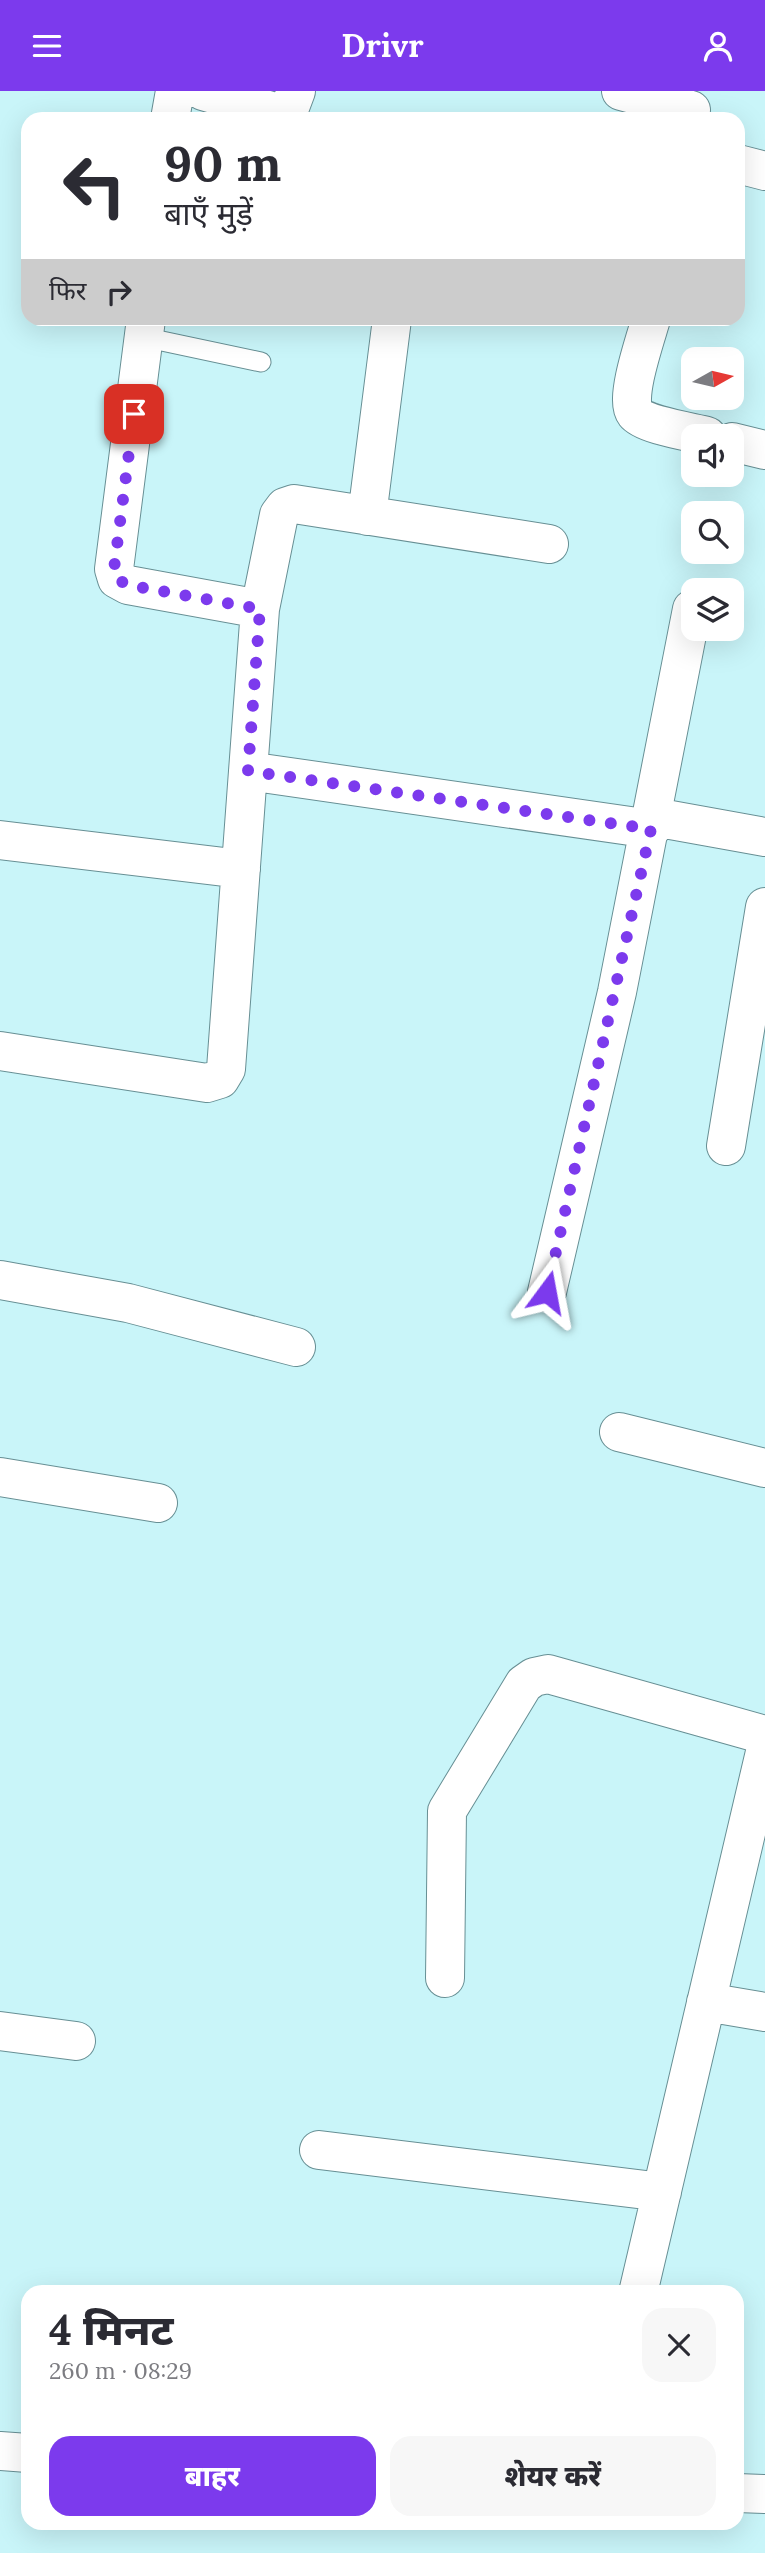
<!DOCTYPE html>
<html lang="hi">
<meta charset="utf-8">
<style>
body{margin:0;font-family:Lora,"Noto Sans Devanagari",serif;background:#f7f7f7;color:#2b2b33;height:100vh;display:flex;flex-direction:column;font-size:26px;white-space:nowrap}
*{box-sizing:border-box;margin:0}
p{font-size:23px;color:#7c7c81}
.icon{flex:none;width:38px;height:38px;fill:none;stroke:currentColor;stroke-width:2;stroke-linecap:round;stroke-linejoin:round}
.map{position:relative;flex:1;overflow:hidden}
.panel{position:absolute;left:21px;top:2194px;width:723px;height:245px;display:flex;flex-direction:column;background:#fff;border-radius:21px;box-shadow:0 7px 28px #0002}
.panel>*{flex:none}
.banner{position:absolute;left:21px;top:21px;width:724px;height:214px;border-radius:21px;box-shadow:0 7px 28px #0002;background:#fff;color:#2b2b33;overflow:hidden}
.needle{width:46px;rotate:82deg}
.fabs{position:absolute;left:681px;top:256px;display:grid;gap:14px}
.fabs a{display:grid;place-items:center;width:63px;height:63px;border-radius:14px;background:#fff;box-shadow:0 7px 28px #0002;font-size:35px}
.pin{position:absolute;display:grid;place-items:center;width:60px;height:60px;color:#fff;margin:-30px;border-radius:14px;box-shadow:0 4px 10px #0006}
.me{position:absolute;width:77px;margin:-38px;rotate:13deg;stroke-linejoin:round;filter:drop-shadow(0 0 5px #0008)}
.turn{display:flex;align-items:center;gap:24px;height:147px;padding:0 28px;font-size:32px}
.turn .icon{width:91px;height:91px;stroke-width:2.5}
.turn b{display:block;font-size:49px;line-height:60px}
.then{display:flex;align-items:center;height:66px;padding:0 28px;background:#0003;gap:14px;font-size:26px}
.round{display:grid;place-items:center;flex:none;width:74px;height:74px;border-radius:21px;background:#f7f7f7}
.summary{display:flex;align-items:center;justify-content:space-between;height:119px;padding:0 28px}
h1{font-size:42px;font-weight:800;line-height:52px}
.button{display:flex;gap:14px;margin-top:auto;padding:14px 28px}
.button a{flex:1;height:80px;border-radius:21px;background:#7c3aed;color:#fff;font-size:28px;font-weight:800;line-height:80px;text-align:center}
.button a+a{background:#f7f7f7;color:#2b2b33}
header{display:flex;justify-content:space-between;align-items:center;height:91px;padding:0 28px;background:#7c3aed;color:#fff;font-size:32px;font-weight:800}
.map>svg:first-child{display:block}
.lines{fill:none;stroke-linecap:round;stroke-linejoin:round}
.service-casing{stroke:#678f94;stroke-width:21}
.minor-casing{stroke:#678f94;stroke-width:40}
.tertiary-casing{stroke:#678f94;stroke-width:40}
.service{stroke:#fff;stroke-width:19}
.minor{stroke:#fff;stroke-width:38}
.tertiary{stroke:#fff;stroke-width:38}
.route{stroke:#7c3aed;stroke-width:12;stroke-dasharray:0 21.6}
</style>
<header><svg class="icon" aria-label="menu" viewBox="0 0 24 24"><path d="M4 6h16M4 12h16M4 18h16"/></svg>Drivr<svg class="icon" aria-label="person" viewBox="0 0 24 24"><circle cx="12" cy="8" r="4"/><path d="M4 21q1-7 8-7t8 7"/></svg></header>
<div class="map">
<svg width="765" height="2462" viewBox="0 0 765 2462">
<rect width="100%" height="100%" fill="#c9f5f9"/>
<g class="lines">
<g class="service-casing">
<path id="service" d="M143 246 261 271"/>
</g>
<g class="minor-casing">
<path id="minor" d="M203 0 278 22 290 16 296 0
M621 0 691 19
M170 28 175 0
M738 73 765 80
M146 228 114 478 117 488 128 494 260 518
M651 228C646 246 624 308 635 322 644 334 692 341 707 345
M732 351 765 359
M367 425 392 228
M248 680 651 738
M654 726 765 746
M0 749 241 778
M0 960 207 992 220 988 226 978 260 518 279 424 285 416 294 413 549 453
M726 1055 765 816
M0 1189 128 1212 296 1256
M547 1201 617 901 692 518
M619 1341 765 1377
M0 1386 158 1412
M445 1887 447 1720 524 1593 534 1586 548 1583 765 1644
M706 1911 765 1921
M0 1940 76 1950
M319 2059 662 2101
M638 2202 765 1661"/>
</g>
<g class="tertiary-casing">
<path id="tertiary" d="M0 2360 28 2362
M737 2402 765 2403"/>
</g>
<use href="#service" class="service"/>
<use href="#minor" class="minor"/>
<use href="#tertiary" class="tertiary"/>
</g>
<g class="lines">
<path class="route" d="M134 323 114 478 117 488 128 494 260 518 248 680 651 738 547 1201"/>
</g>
</svg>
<div class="fabs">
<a><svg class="needle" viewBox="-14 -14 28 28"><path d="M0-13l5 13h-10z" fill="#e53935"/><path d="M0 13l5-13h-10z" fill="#7c7c81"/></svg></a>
<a><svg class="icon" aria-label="sound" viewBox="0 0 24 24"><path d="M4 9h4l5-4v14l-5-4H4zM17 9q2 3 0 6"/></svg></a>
<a><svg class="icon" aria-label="search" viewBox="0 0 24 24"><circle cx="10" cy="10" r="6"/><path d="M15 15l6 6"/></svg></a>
<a><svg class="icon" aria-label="layers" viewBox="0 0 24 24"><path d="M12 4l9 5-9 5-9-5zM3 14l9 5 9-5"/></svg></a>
</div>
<div class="pin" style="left:134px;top:323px;background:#d93025"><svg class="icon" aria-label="arrive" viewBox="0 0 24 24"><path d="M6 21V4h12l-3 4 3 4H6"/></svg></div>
<svg class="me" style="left:547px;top:1201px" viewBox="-20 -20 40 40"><path d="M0-17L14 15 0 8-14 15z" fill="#7c3aed" stroke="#fff" stroke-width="4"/></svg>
<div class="banner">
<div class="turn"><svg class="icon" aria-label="left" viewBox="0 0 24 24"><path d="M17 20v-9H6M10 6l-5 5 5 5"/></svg><div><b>90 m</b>बाएँ मुड़ें</div></div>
<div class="then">फिर<svg class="icon" aria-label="right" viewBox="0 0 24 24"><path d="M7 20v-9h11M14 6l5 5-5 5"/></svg></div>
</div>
<section class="panel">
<div class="summary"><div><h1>4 मिनट</h1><p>260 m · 08:29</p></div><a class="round"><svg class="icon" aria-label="close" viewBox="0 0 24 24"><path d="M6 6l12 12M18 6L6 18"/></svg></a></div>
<div class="button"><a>बाहर</a><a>शेयर करें</a></div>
</section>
</div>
